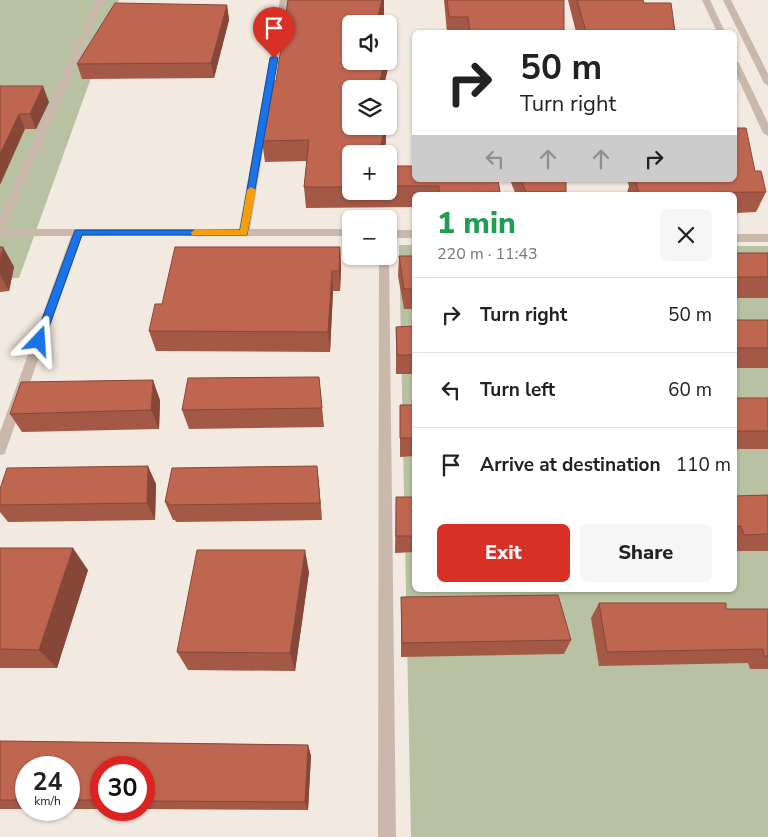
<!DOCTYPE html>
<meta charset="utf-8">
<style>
body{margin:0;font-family:"Nunito Sans",sans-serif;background:#f6f6f6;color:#222;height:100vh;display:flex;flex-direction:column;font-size:19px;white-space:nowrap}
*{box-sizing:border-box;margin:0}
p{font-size:16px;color:#767676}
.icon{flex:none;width:28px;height:28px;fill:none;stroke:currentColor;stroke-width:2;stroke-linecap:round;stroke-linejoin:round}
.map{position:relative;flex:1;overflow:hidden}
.side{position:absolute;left:412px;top:192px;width:325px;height:400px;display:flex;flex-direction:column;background:#fff;border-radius:8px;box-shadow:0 1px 4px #0004}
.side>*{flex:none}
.banner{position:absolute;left:412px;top:30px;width:325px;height:152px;border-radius:8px;box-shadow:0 1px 4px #0004;background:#fff;color:#222;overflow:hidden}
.fabs{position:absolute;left:342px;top:15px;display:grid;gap:10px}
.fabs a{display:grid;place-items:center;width:55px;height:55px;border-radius:8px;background:#fff;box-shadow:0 1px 4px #0004;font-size:25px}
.speed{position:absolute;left:15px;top:756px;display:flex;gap:10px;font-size:25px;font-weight:700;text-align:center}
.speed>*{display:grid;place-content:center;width:65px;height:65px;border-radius:50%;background:#fff;box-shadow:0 1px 4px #0004;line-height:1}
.speed small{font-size:12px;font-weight:400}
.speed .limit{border:8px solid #d22;background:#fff;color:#111}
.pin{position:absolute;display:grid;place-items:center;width:42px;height:42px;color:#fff;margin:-51px -21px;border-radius:50% 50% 50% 0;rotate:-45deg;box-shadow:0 0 5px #0007}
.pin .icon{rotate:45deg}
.me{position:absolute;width:55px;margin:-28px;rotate:20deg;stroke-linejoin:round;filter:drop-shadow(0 0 4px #0008)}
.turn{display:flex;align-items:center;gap:18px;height:105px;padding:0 25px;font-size:22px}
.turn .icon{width:65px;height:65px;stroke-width:2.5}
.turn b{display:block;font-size:35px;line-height:42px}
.lanes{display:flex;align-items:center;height:48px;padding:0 25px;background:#0003;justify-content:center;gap:25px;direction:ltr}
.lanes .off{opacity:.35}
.round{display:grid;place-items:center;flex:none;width:52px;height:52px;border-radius:8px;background:#f6f6f6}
.headline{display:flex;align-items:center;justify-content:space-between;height:85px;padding:0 25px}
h1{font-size:30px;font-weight:800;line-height:38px;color:#1e9e55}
.cta{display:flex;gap:10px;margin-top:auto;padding:10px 25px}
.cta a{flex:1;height:58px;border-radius:8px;background:#d93025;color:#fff;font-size:20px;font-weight:800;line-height:58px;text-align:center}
.cta a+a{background:#f6f6f6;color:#222}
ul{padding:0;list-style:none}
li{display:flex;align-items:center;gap:15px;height:75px;padding:0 25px;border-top:1px solid #e0e0e0}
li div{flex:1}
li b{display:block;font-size:19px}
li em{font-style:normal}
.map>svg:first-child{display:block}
.green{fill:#b8c1a1}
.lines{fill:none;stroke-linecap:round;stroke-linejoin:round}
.minor{fill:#cab8ad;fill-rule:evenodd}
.tertiary{fill:#cab8ad;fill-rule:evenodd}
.wall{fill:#a45846}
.shaded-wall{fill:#864739}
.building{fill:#bf6651;stroke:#864739}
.route{fill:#1a73e8;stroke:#114b97}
.slow{fill:#f59e0b}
</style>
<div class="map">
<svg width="768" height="837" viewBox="0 0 768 837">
<rect width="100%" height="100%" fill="#f2e9e0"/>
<path class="green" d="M0 0H119L19 278H0Z
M399 245H415V590H735V246H768V837H411Z"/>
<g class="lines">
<path class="minor" d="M96 0H104L5 229H239L280 0H288L250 229H351V236H82L6 450 5 454 0 455V432L71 236H0V216Z
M389 230H415V238H389Z
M735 234H768V242H735Z
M389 255 396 837H378L379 256Z"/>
<path class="tertiary" d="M702 0H710L725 32H717Z
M723 0H731L768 74V86L764 83Z
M735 60 739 63 768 123V136L763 133 735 72Z"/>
</g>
<path class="wall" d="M288 0H384V14L381 24H351V61H389V34H391V55L385 81H388V89H351V126H386V142L383 154H351V191H389V166H415V180H498L500 192V195H415V207L306 208 304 187 307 161 265 162 262 141 272 81H276Z
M444 0H564V32H447Z
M568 0H643L644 3 675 32H576Z
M227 5 229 20 214 78 82 79 77 64Z
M0 86 49 102 36 129H25Z
M755 171 766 192 756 212 735 213V195H627V193L629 186 627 180H735Z
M510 180H566L565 195H516Z
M0 247H3L14 267 9 291 0 292Z
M340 247 341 267 340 291H333L330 352 156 351 149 331Z
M735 253H768V298H735Z
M399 256H415V309H404L398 276Z
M735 320H768V368H735Z
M415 326V374H396V327Z
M319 377 324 427 189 429 182 410Z
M735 398H768V449H735Z
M160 400 159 429 22 432 10 414Z
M400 405H415V456L400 457Z
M317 466 322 520 176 522 175 520H173L165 502Z
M156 484 155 520 8 522 0 512V489Z
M768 495V551H735V496Z
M396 497H415V552L395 553Z
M0 548 88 570 57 668H0Z
M309 572 295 671 188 670 177 652Z
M401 597 571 640 564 654 401 657Z
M599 603 726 609H768V669H750L748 663 599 666 591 618Z
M0 741 308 745 311 756 308 810 144 809V768H101V809H69V768H26V809H0Z"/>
<path class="shaded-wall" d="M382 0H384V14L381 24H376Z
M227 5 229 20 214 78 211 63Z
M391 34V55L383 89 380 81 384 61H389V43Z
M43 86 49 102 36 129 30 114Z
M19 114 25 129 0 185V154Z
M385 126H386V142L383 154H379Z
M3 247 14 267 9 291 0 274V263Z
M340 247 341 267 340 291 339 271Z
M332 271 333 291 330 352 328 332Z
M153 380 160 400 159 429 151 410Z
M148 466 156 484 155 520 147 503Z
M317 466 319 484 322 520 320 503Z
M73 548 88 570 57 668 39 650Z
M305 550 309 572 295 671 290 653Z
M308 745 311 756 308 810 305 802Z"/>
<path class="building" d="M288 0H382L376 24H351V61H384L380 81H388L386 89H351V126H385L379 154H351V187H304L309 140 262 141 272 81H276Z
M447 0H564V32H470L468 17H449Z
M577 0H643L644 3H671L675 32H586Z
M115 3 227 5 211 63 77 64Z
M389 34H391L389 43Z
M0 86H43L30 114H19L0 154Z
M735 128H746L755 171H761L766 192 639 193 635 180H735Z
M389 166H415V180H498L500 192 439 193V186H389Z
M521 180H566V192H526Z
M0 247H3L0 263Z
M175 247H340L339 271H332L328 332 149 331 155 304H162Z
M735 253H768V277H735Z
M399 256H415V289H404Z
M735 320H768V348H735Z
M415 326V355H397L396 327Z
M319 377 322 408 182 410 188 378Z
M153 380 151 410 10 414 21 382Z
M735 398H768V431H735Z
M400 405H415V438H400Z
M148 466 147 503 0 505V489L7 468Z
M317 466 320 503 168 505V502H165L172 468Z
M768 495V534L744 535 741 526H735V496Z
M396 497H415V536H396Z
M0 548H73L39 650 0 649Z
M197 550H305L290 653 177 652Z
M558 595 571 640 402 643 401 597Z
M599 603H726V609H768V656H764L763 649 607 652Z
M0 741 308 745 305 802 144 801V768H101V800H69V768H26V800H0Z"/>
<path class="route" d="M274 56 278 58 247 235H82L44 341 43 344H35L34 341 75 230H240L270 58Z"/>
<path class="slow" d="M251 187 256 190 247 235H192L191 233 195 229 240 230 247 190Z"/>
</svg>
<div class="fabs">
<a><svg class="icon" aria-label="sound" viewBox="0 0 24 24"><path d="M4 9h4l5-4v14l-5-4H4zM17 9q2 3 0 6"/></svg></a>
<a><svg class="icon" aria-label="layers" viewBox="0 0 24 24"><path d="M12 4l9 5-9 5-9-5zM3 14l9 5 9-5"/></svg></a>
<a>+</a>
<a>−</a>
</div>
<div class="speed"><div>24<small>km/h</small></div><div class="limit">30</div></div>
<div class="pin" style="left:274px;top:58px;background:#d93025"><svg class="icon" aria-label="arrive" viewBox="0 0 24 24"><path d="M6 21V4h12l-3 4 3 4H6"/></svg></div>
<svg class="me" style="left:39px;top:341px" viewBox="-20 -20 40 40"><path d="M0-17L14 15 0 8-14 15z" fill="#1a73e8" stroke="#fff" stroke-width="4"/></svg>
<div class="banner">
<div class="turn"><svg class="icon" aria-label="right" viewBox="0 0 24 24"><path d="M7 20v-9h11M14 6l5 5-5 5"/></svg><div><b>50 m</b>Turn right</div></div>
<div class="lanes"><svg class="icon off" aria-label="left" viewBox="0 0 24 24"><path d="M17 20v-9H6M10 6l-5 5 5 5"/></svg><svg class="icon off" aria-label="ahead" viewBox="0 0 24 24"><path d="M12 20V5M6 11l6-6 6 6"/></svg><svg class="icon off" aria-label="ahead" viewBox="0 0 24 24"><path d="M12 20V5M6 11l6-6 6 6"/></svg><svg class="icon" aria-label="right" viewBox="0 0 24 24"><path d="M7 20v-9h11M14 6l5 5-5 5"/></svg></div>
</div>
<section class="side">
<div class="headline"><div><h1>1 min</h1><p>220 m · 11:43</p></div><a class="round"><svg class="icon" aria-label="close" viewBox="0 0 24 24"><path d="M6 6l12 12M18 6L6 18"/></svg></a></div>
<ul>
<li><svg class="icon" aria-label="right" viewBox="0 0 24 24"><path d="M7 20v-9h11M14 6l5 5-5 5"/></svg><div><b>Turn right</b></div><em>50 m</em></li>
<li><svg class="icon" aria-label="left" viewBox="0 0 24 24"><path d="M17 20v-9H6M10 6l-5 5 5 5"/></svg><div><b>Turn left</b></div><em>60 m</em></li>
<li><svg class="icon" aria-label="arrive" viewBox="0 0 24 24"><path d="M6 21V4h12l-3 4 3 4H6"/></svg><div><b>Arrive at destination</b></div><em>110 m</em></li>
</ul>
<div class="cta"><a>Exit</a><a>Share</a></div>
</section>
</div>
